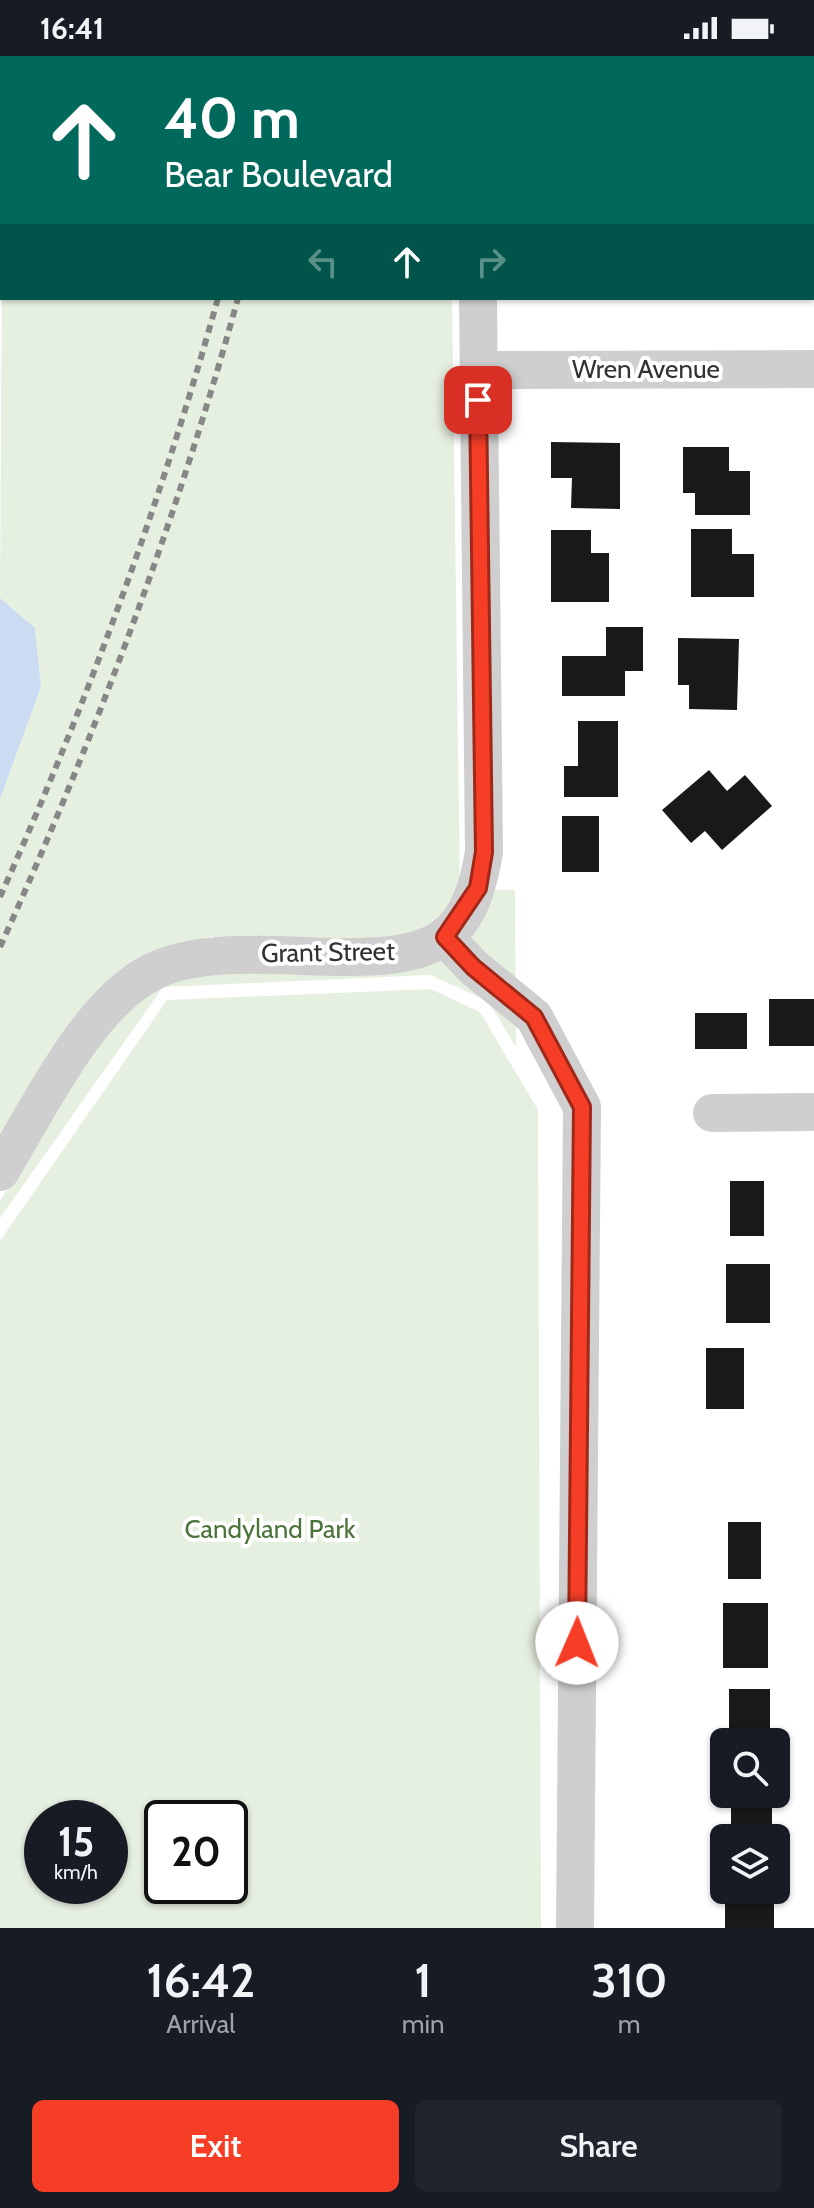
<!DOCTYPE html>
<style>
body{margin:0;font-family:Cabin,sans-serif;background:#20242c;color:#f1f3f6;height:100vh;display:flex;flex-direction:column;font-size:30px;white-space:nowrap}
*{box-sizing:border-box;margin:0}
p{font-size:26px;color:#9ea1a6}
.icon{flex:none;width:44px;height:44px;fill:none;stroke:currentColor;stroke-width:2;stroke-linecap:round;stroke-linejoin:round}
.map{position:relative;height:1872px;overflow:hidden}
.panel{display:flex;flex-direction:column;background:#171b24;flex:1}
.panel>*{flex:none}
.hud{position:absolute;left:0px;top:0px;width:814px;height:244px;box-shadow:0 2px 6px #0004;background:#00695c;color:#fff;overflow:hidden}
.tools{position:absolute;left:710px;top:1672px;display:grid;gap:16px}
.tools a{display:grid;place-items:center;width:80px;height:80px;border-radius:12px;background:#171b24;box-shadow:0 2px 6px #0004;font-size:40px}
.speed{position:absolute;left:24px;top:1744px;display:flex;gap:16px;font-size:40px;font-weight:700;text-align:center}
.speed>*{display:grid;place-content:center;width:104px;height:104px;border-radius:50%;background:#171b24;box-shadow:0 2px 6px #0004;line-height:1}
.speed small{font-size:20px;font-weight:400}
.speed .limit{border:4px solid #111;border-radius:12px;background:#fff;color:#111}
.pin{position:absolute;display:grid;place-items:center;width:68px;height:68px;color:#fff;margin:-34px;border-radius:16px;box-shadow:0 4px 12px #0006}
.me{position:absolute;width:88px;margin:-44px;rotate:1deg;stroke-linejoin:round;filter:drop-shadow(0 0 6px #0008)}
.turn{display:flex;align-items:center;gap:28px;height:168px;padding:0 32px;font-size:36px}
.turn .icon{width:104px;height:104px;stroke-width:2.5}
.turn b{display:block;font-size:56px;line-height:68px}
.lanes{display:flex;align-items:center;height:76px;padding:0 32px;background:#0003;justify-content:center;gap:40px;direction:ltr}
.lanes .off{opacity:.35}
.eta{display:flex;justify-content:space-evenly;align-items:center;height:136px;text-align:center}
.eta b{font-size:48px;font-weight:600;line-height:56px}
.action{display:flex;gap:16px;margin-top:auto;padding:16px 32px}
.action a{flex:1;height:92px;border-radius:12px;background:#f63e27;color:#fff;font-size:32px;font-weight:600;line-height:92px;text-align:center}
.action a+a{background:#20242c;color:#f1f3f6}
.status{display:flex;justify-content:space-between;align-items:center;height:56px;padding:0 40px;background:#171b24;direction:ltr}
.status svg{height:22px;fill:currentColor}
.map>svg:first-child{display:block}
.green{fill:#e6f0e0;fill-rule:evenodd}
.water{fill:#cbdbf1}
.building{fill:#191919}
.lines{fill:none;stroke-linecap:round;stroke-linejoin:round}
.minor{stroke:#cfcfcf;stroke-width:38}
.rail{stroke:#878787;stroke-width:6;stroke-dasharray:8 6;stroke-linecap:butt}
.route-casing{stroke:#a02819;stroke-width:20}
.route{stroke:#f63e27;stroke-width:14}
.labels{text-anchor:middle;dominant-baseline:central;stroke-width:8;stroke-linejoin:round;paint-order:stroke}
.street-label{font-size:26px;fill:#323232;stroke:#fff}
.park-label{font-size:26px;fill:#4a743a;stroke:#fff}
</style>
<div class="status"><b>16:41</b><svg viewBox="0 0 49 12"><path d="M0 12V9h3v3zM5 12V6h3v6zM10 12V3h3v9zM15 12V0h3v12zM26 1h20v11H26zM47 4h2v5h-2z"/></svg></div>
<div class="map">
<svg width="814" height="1872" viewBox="0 0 814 1872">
<rect width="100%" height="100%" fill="#fff"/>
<path class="green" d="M183 0H449V2H183Z
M2 177V242H452L460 834H515L516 991 488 945 430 919 163 931 0 1162V1145L101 980 127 951 159 930 221 911 213 880 146 901 0 1088V743L41 631 35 572 0 542Z
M431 933 480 956 538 1054 541 1872H0V1185L167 944ZM42 1762H110V1830H42ZM230 1762V1830H162V1762Z"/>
<path class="water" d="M0 0H171L2 2 0 164Z
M0 542 35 572 41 631 0 743Z"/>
<path class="building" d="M551 386 620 387V453L571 452 572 422H551Z
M683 391H729V415H750V459H695V437H683Z
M691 473H732V498H754V541H691Z
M551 474H591V497H609V546H551Z
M606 571H643V615H625V640H562V600H606Z
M678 582 739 583 737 654 689 653V629H678Z
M578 665H618V741H564V710H578Z
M709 714 727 735 745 719 772 750 722 794 705 775 691 787 662 754Z
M562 760H599V816H562Z
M769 943H814V990H769Z
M695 957H747V993H695Z
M730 1125H764V1180H730Z
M726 1208H770V1267H726Z
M706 1292H744V1353H706Z
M728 1466H761V1523H728Z
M723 1547H768V1612H723Z
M729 1633H770V1686H729Z
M731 1738H772V1782H731Z
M725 1834H774V1872H725Z"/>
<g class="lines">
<path class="minor" d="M478 2V0
M478 314 814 313
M445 881 473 911 534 961 582 1051 575 1872
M712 1057 814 1056
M0 1116C38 1054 87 949 152 916 234 875 383 926 444 881 471 861 479 826 484 796L478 242"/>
<path class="rail" d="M279 2 280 0
M299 2V0
M0 841C87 647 161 447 218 242
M0 891C95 681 177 464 238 242"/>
</g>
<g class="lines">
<g class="route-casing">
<path id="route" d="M478 344 484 796 478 832 445 881 473 911 534 961 582 1051 577 1587"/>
</g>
<use href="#route" class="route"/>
</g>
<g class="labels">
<g class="street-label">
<text x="646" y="313">Wren Avenue</text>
<text transform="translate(328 896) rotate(-1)">Grant Street</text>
</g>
<g class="park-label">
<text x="270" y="1473">Candyland Park</text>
</g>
</g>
</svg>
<div class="tools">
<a><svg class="icon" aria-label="search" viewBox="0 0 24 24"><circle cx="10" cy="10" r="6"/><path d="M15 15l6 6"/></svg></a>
<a><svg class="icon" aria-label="layers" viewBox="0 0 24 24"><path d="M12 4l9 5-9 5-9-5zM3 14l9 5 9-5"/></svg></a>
</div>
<div class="speed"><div>15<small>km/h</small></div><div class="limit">20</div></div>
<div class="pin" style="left:478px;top:344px;background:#d93025"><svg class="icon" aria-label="arrive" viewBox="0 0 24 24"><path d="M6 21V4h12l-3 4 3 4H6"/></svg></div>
<svg class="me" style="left:577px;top:1587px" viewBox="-20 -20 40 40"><circle r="19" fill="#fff"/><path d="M0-13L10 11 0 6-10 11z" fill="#f63e27"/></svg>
<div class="hud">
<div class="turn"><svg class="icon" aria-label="ahead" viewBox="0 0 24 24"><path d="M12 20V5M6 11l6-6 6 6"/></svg><div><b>40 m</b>Bear Boulevard</div></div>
<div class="lanes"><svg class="icon off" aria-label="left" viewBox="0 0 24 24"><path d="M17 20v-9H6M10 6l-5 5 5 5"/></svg><svg class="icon" aria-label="ahead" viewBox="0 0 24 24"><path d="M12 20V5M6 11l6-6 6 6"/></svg><svg class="icon off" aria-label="right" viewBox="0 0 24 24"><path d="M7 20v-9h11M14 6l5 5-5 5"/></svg></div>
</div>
</div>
<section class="panel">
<div class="eta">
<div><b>16:42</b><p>Arrival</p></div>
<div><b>1</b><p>min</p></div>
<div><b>310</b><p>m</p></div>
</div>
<div class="action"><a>Exit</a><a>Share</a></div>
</section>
